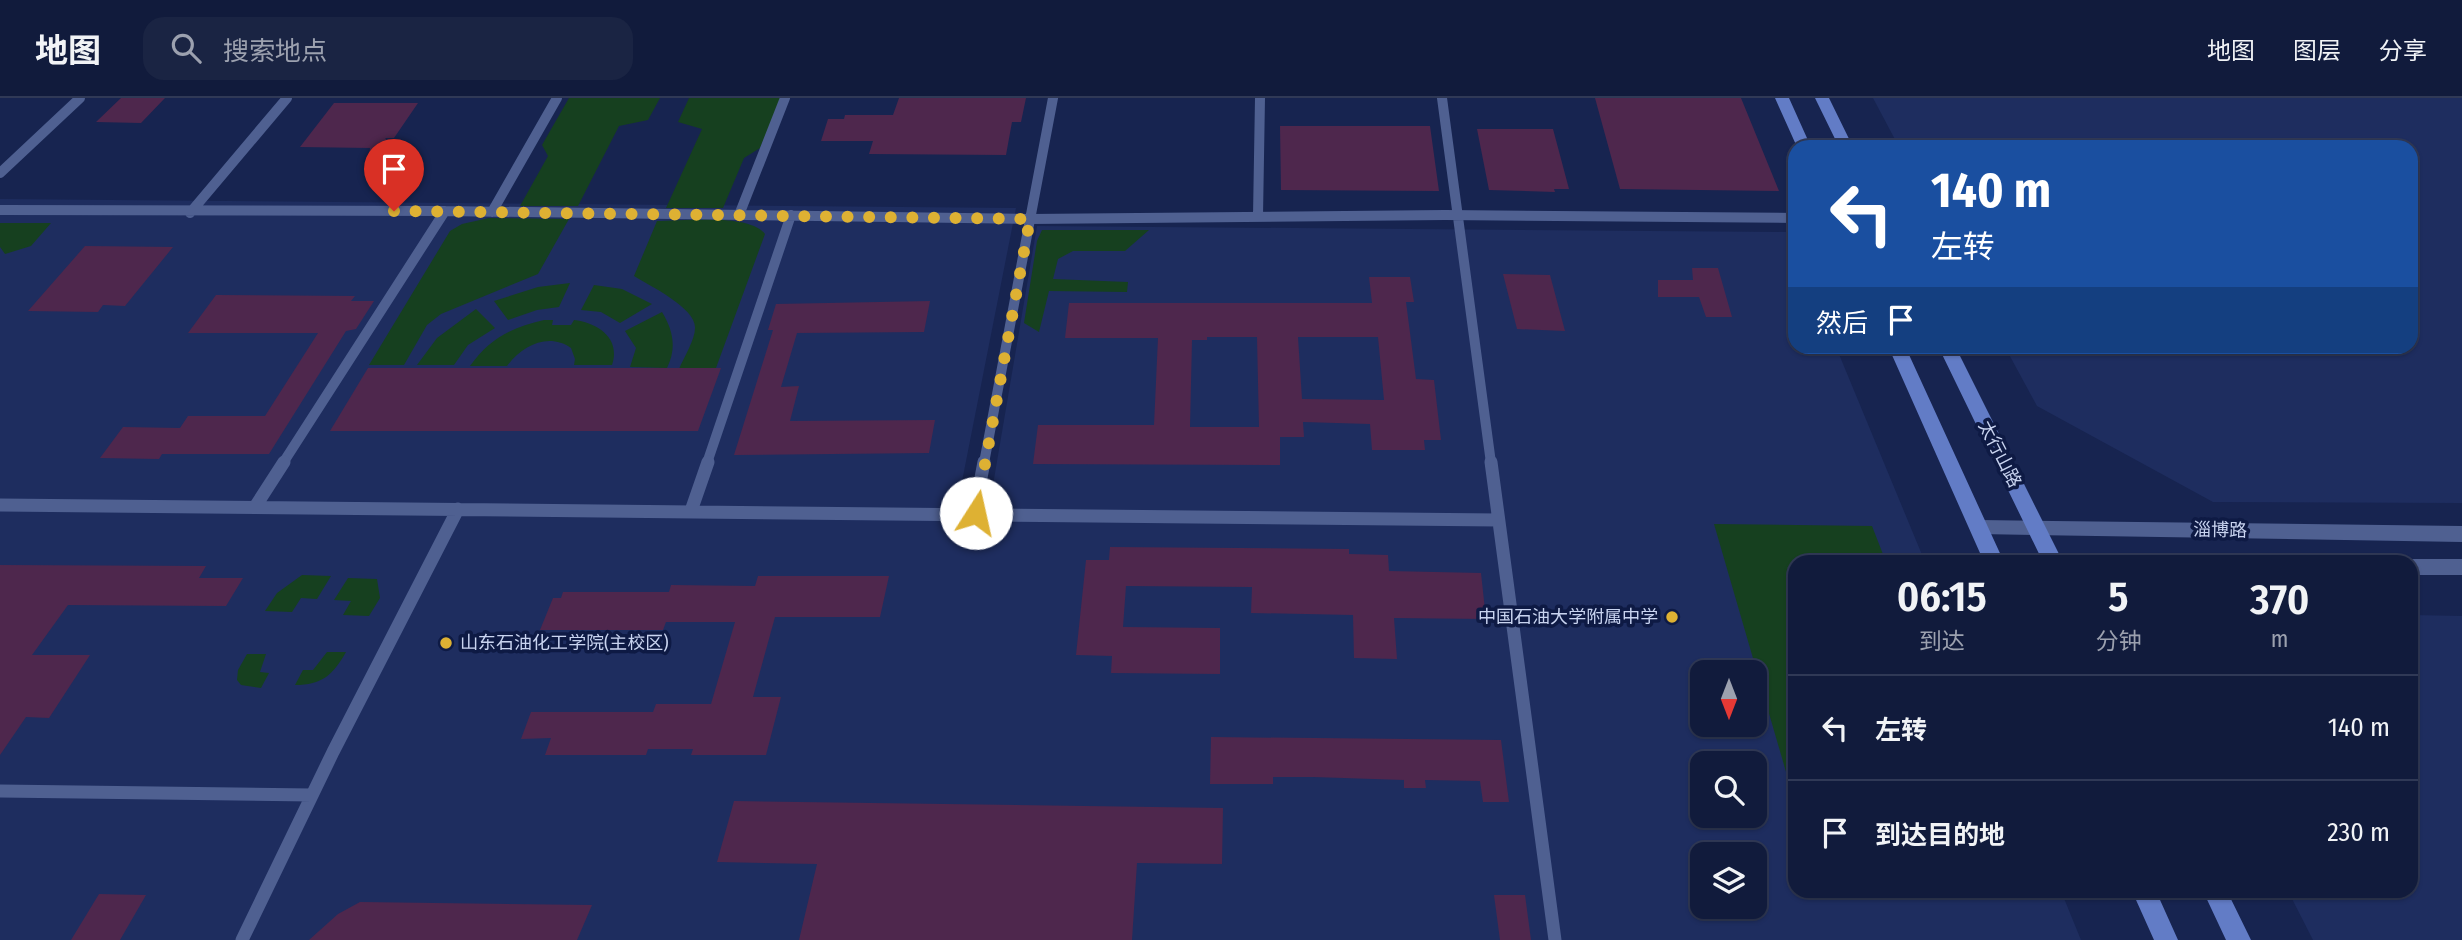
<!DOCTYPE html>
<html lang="zh">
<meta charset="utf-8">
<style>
body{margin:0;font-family:"Fira Sans Condensed","Noto Sans SC",sans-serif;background:#1a2443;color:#f1f3f6;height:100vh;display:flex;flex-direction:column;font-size:26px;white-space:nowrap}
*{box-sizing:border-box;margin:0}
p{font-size:23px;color:#9ca1af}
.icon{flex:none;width:38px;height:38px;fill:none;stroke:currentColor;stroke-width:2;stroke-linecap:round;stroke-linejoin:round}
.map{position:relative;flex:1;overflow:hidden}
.drawer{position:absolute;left:1788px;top:457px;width:630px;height:343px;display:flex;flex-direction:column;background:#111b3c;border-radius:21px;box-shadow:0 2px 5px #0004,0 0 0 2px #303956}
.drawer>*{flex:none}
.hud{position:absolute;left:1788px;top:42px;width:630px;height:214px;border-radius:21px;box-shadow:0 2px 5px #0004,0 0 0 2px #303956;background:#1a4fa0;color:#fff;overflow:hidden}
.needle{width:46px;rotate:180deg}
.tools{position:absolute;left:1690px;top:562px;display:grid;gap:14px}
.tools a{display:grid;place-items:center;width:77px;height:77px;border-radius:14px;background:#111b3c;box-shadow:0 2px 5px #0004,0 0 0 2px #303956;font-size:35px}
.pin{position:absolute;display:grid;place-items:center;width:60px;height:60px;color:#fff;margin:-72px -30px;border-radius:50% 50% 50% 0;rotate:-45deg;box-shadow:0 0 7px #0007}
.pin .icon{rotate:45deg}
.me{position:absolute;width:77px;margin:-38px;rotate:10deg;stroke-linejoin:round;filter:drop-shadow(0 0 5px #0008)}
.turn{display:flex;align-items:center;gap:24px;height:147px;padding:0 28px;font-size:32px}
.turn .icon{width:91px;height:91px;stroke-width:2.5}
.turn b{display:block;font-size:49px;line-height:60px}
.then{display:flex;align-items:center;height:66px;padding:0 28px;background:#0003;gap:14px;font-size:26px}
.eta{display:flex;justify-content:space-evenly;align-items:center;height:119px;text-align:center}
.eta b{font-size:42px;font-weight:600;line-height:49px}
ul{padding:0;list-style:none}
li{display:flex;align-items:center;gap:21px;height:105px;padding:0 28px;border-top:2px solid #303956}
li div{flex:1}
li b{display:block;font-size:26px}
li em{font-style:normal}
header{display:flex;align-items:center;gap:42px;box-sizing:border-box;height:98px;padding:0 35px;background:#111b3c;border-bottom:2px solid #303956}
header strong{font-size:33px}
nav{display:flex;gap:38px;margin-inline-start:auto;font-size:24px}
.search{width:490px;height:63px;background:#1a2443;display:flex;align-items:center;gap:18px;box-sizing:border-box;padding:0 24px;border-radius:21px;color:#9ca1af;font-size:26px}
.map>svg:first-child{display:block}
.built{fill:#1e2d5f;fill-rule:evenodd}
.green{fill:#16401f}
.building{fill:#4e274d;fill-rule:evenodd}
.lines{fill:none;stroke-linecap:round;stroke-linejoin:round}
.service-far1{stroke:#4f6091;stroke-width:10}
.service{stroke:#4f6091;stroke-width:13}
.secondary{fill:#4f6091;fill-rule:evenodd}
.primary{fill:#627cc6;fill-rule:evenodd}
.route{stroke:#deb133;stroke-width:12;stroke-dasharray:0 21.6}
.poi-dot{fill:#deb133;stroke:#0e1a44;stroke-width:2.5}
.labels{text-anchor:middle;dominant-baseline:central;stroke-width:7;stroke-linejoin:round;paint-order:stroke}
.street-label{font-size:18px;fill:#c9d4f0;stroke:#0e1a44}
.poi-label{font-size:18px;fill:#c9d4f0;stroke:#0e1a44;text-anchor:end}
</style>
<header>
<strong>地图</strong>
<div class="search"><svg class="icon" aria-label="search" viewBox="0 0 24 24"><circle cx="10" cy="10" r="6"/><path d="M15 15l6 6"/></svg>搜索地点</div>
<nav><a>地图</a><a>图层</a><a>分享</a></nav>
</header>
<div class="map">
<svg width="2462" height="842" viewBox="0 0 2462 842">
<rect width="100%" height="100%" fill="#172450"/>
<path class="built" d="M1873 0H2462V405L2213 404 2037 308 2005 249 2412 248V49H1899Z
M0 101 1016 110 952 434H985L1037 128 1789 134 1795 150 1796 248 1836 249 1925 464H1796V793H2061L2081 842H0ZM1703 574H1755V626H1703ZM1703 665H1755V718H1703ZM1703 756H1755V808H1703Z
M2412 517 2462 518V842H2313L2288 793H2412Z"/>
<path class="green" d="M569 0H660L648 22 619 28 578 108H520L548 58 542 47Z
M689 0H781L760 50 744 60 723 110H666L702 31 678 24Z
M489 120 569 121 538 176 441 216 427 227 404 267H369L450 133 462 126Z
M657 123C682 123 749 115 765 136L716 270 679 271C684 259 695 242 695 230 696 210 650 188 634 178Z
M0 125H51L31 148 5 156 0 149Z
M1042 132H1149L1125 153H1073L1058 161 1053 181 1128 184 1127 194 1049 193 1039 234 1024 225 1037 143Z
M570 185 559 209 537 212 508 222 494 203 538 189Z
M594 187 622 191 652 206 620 225 601 214 581 212Z
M476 211 495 230 468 247 454 267H417L437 240Z
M662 214C673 232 677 250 667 270L630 269 636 250 625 233Z
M544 222H553L552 227H571L574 222C598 225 621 240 612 267H574L575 261 571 250C548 234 522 248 507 268H470C489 241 512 229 544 222Z
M1714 426 1872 428 1886 464H1796L1795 691H1791Z
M302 477 331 478 317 501 301 500 292 514 265 513 277 495Z
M348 480 377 481 380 500 369 518 343 517 351 503 334 502Z
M327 554H346C333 577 322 587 295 587L303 572H313Z
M247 556H266L260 574 269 575 261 590 241 587 237 582 238 572Z"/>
<path class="building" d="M121 0H165L141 25 96 24Z
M899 0H1026L1021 24H1012L1006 57 869 56 873 43H821L828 21H844L845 17H893Z
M1595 0H1741L1779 93 1620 91Z
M334 5H418L394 40H385L404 60 384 73H367L370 50 300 49Z
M1280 28H1430L1439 93 1281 92Z
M1477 31H1553L1569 91H1554L1555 94 1489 92Z
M85 148 173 149 125 208 103 207 98 214 28 213Z
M1692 170H1718L1732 219H1706L1699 199H1658V182H1693Z
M1503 176 1550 177 1565 233 1517 231Z
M1369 179H1410L1414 204H1406L1416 281 1434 282 1441 342H1424L1425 352H1372L1370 326 1303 324 1304 339H1280V367L1033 366 1038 327H1154L1158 240H1065L1069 205H1372ZM1207 239H1257L1259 329H1190L1192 242H1207ZM1298 239H1378L1384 302 1302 301Z
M216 197 355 198 351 203H374L356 231 346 233 269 356H162L159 361 100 360 123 329 180 330 188 318H265L318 235H188Z
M930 203 924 234 797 235 781 289 799 288 790 323 935 322 929 355 734 357 773 232H768L776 206Z
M368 270H721L698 333H330Z
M1110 449 1349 451V456L1388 457 1389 473 1481 475 1486 521 1394 520 1397 561 1354 560 1353 517 1251 515 1252 489 1126 488 1123 529 1220 530V576L1111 575 1112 558 1076 557 1086 462H1109Z
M0 467 206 468 199 480H243L226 508 68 507 32 557H90L49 620 26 619 0 657Z
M758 478H889L880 519H775L753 599H781L766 657H691L693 651H648L646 657H545L551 640 521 641 531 614H653L656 606H711L735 524H666L663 532H540L553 500H561L563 494H669L671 487 755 488Z
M1211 639 1501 642 1509 704H1483L1480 683 1425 682 1426 690H1404V682L1313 679H1273V686H1210Z
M734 703 1223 710 1222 766 1137 765 1132 842H799L817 766 717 764Z
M99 796 146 797 120 842H71Z
M1494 797H1525L1531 842H1500Z
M360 804 592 807 577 842H309L338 816Z"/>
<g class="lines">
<path class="service-far1" d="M1442 0 1491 365
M0 75 80 0
M0 112 445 113 1030 121 1445 117 1796 120
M492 114 557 0
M190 115 287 0
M739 117 785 0
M1258 118 1260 0
M283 365 445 113
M707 365 791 117
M984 365 1053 0"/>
<path class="service" d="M1491 364 1555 842
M0 407 1498 422
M255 409 284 364
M691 413 708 364
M974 416 984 364
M0 693 312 697
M242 842 333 654 458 411"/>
<path class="secondary" d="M1979 422 2462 428V444L1979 436 1972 434 1969 429 1972 424Z
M1994 455 2053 456 2060 459 2063 464H1985L1987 458Z
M2412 461H2462V477H2412V464H2405Z"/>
<path class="primary" d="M1775 0H1789L1811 49H1797Z
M1815 0H1829L1853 49H1839Z
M1888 248H1905L2004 464H1984Z
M1938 248H1955L2063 464H2043Z
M2132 793H2156L2178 842H2154Z
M2203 793H2227L2251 842H2226Z"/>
</g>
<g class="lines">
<path class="route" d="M394 113 1030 121 976 415"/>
</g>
<g class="poi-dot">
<circle cx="1672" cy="519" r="7"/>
<circle cx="446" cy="545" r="7"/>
</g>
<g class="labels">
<g class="street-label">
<text transform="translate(2000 356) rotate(63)">太行山路</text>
<text transform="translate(2220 432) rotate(1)">淄博路</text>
</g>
<g class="poi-label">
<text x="1658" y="519">中国石油大学附属中学</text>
<text x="460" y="545" text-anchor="start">山东石油化工学院(主校区)</text>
</g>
</g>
</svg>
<div class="tools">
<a><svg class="needle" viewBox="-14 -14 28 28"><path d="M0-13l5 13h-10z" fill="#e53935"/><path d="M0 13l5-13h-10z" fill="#9ca1af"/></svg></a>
<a><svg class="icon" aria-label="search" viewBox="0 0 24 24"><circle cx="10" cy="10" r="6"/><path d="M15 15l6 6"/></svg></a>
<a><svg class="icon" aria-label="layers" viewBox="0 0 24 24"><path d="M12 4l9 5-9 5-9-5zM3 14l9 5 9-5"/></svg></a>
</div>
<div class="pin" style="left:394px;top:113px;background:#d93025"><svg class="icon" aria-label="arrive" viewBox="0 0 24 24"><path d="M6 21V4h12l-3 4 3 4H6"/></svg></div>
<svg class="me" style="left:976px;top:415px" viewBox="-20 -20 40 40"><circle r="19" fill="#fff"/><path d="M0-13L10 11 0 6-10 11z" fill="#deb133"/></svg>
<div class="hud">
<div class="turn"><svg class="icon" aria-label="left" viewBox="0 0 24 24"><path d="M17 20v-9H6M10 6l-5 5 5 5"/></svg><div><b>140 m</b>左转</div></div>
<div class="then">然后<svg class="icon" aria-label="arrive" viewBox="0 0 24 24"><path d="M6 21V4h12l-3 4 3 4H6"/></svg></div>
</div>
<section class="drawer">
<div class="eta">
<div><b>06:15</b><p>到达</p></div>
<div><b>5</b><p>分钟</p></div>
<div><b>370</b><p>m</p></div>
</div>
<ul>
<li><svg class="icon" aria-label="left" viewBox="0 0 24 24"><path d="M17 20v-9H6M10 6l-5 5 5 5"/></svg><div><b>左转</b></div><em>140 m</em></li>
<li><svg class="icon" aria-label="arrive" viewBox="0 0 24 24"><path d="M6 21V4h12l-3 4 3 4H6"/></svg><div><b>到达目的地</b></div><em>230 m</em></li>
</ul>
</section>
</div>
